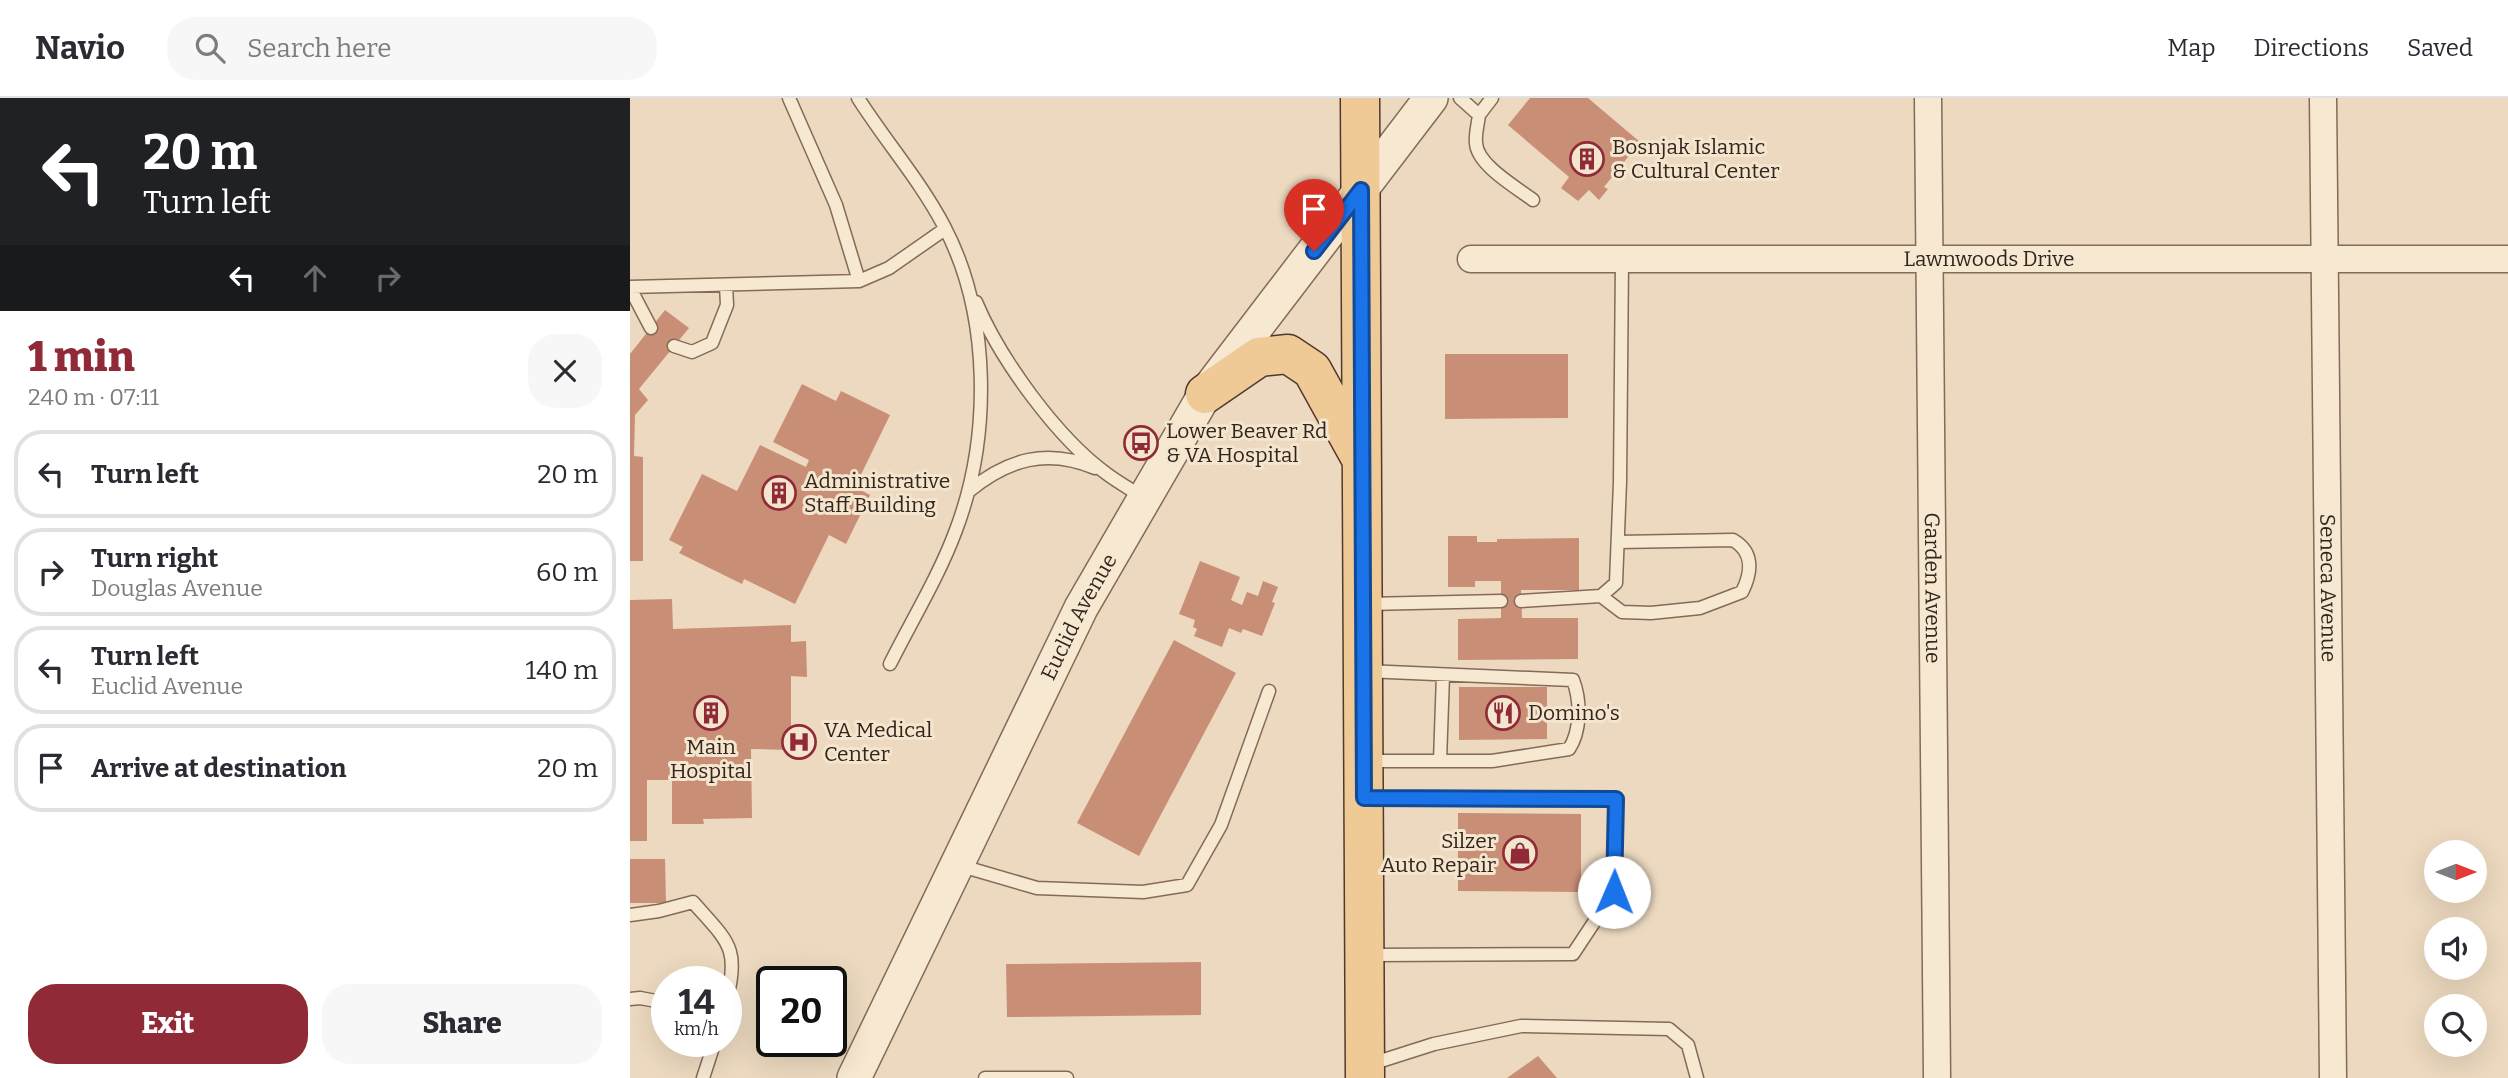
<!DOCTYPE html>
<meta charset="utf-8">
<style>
body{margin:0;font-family:Bitter,serif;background:#f7f7f7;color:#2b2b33;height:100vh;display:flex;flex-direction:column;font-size:26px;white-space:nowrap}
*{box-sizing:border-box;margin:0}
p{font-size:23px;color:#7c7c81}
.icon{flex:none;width:38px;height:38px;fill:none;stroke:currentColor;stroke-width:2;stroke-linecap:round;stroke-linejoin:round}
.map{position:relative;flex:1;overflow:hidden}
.panel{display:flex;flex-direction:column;background:#fff;width:630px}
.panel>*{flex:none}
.hud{background:#202124;color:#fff;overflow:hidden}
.needle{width:46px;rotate:90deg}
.buttons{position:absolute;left:1794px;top:742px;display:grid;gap:14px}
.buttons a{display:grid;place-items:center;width:63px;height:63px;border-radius:50%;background:#fff;box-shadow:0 7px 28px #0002;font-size:35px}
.speed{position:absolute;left:21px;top:868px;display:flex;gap:14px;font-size:35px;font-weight:700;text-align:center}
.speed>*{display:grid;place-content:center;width:91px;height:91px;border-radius:50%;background:#fff;box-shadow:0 7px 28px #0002;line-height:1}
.speed small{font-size:18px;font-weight:400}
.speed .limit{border:4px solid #111;border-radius:10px;background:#fff;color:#111}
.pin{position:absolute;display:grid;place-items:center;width:60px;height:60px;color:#fff;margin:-72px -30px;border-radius:50% 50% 50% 0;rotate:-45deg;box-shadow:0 0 7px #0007}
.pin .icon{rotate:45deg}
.me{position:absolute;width:77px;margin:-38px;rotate:1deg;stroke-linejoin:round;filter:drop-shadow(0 0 5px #0008)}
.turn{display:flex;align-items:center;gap:24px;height:147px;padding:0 28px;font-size:32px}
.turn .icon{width:91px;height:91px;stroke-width:2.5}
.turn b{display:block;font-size:49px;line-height:60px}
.lanes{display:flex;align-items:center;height:66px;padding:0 28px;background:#0003;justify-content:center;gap:35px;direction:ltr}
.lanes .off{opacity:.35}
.round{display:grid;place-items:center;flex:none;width:74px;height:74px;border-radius:28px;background:#f7f7f7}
.head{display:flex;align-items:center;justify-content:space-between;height:119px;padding:0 28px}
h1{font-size:42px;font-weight:800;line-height:52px;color:#912a37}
.cta{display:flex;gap:14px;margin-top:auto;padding:14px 28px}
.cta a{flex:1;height:80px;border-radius:28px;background:#912a37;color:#fff;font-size:28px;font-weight:800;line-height:80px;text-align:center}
.cta a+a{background:#f7f7f7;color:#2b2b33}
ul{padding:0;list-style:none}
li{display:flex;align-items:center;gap:21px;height:88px;margin:0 14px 10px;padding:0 14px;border:4px solid #e1e1e2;border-radius:28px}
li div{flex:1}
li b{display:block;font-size:26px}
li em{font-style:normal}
header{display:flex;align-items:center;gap:42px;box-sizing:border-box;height:98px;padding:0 35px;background:#fff;border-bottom:2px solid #e1e1e2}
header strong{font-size:33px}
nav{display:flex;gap:38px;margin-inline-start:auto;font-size:24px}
.search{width:490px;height:63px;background:#f7f7f7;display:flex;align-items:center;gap:18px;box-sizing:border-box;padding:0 24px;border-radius:28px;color:#7c7c81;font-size:26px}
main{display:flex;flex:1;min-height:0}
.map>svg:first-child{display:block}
.building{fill:#c98f76}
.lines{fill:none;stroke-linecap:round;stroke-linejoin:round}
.service-casing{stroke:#846a58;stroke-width:15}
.minor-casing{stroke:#846a58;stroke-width:29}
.tertiary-casing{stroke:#846a58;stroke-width:36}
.primary-casing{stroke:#513a2d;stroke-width:41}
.service{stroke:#f7e8d2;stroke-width:12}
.minor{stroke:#f7e8d2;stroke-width:26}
.tertiary{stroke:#f7e8d2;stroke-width:33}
.primary{stroke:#efca97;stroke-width:38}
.route-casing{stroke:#114b97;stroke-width:18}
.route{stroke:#1a73e8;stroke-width:12}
.labels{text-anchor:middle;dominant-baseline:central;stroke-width:6;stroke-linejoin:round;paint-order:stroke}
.poi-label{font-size:21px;fill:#34251c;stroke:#f4e5ce;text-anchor:start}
.street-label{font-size:21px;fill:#34251c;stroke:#f4e5ce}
</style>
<header>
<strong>Navio</strong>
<div class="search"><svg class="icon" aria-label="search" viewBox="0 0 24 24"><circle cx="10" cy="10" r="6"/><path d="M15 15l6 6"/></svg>Search here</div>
<nav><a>Map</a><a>Directions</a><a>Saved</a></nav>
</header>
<main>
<section class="panel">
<div class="hud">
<div class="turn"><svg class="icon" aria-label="left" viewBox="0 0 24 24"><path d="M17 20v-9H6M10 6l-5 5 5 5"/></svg><div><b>20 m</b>Turn left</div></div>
<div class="lanes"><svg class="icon" aria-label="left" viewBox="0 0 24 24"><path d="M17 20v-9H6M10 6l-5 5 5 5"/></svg><svg class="icon off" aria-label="ahead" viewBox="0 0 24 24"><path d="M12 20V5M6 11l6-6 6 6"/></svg><svg class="icon off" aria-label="right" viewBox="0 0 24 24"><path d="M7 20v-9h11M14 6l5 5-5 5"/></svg></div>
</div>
<div class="head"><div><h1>1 min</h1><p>240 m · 07:11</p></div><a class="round"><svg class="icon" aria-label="close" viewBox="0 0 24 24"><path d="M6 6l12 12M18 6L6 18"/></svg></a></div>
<ul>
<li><svg class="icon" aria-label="left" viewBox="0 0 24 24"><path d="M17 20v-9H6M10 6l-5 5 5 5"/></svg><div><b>Turn left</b></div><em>20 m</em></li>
<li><svg class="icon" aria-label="right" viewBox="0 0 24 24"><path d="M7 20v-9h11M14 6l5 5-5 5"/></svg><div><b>Turn right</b><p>Douglas Avenue</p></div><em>60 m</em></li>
<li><svg class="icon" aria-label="left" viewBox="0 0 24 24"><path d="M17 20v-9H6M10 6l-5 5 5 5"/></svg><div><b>Turn left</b><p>Euclid Avenue</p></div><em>140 m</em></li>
<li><svg class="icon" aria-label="arrive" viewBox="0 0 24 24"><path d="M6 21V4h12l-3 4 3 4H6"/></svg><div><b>Arrive at destination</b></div><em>20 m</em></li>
</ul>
<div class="cta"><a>Exit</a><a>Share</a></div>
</section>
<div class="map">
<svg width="1878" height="980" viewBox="0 0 1878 980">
<rect width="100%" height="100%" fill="#ecd9bf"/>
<path class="building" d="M900 0H958L1010 44 974 89 978 91 969 102 959 92 948 103 931 90 939 79 878 27Z
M35 212 59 230 9 291 18 302 5 317 4 358 13 359V463H0V256Z
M815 256H938V320L815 321Z
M172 286 206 303 211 293 260 317 225 389 240 397 216 446 199 437 165 506 114 481 112 486 49 455 53 449 39 442 72 376 107 393 130 347 176 369 179 362 143 344Z
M818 438H847V444H867V441L949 440V492H891L892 520H948V561L828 562V521L871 520V483H845V489H818Z
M570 463 610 479 601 502 612 507 617 494 628 498 633 483 648 489 642 504 645 505 632 538 613 531 611 535 599 530 592 549 564 538 567 531 563 529 565 522 549 516Z
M42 501 43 531 161 527V544L176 543 177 579 161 578V652L121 651 122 720 73 721 74 726H42V682H17V743H0V502Z
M544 542 606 575 509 758 447 725Z
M829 589H917V641L829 642Z
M828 715 951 716V794L828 793Z
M0 761H35L36 805H0Z
M571 864V917L377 919 376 866Z
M908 958 927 980H877Z"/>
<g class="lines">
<g class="service-casing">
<path id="service" d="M159 0 206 107 229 183
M228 0C256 44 289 81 314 128 361 217 361 339 326 432 309 478 282 522 260 566
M830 0 849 17C848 26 845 36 846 45 847 67 886 89 903 102
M849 17 862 0
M0 189 229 183 259 170 315 131
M0 190 21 230
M346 204C370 261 427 340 477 376 489 385 502 392 514 400
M44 248 62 254 82 245 97 207 96 187
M339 393C378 361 417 350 465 370
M971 498 992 514 1021 515 1070 510 1112 494C1122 474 1124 454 1103 442L988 444
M891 503 971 498 986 485 990 384 992 162
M737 506 871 503
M736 573 943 582C951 603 951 633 939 651L862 663H737
M810 663 813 577
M738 700 986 701 984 794 943 856 740 857
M328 767 407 790 513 794 557 787 591 727 639 593
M0 817 29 813 63 804C97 843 111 849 96 904
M0 901 10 900 37 905
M738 967 804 946 891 928 1039 931 1058 947 1067 980
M73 980 85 943
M355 980H437"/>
</g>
<g class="minor-casing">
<g id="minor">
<path id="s1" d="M1298 0 1307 980"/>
<path id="s2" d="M1693 0 1703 980"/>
<path id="s3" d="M841 161H1878"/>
</g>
</g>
<g class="tertiary-casing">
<g id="tertiary">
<path id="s4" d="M224 980 451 510 575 296 801 0"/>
</g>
</g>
<g class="primary-casing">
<path id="primary" d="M730 0 735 980
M575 296 629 259 658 256 682 272 729 357"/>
</g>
<use href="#service" class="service"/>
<use href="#minor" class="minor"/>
<use href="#tertiary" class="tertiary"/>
<use href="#primary" class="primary"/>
</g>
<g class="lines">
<g class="route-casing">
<path id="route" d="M684 153 731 92 734 700 986 701 984 794"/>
</g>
<use href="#route" class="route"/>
</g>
<defs>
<g id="building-ring" transform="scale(1.75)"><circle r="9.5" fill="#f4e5ce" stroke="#912a37" stroke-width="1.5"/><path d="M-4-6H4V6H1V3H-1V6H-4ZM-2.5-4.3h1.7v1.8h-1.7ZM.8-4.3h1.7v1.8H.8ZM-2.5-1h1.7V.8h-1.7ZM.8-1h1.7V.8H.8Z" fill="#912a37"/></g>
<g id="bus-ring" transform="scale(1.75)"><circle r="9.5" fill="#f4e5ce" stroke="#912a37" stroke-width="1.5"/><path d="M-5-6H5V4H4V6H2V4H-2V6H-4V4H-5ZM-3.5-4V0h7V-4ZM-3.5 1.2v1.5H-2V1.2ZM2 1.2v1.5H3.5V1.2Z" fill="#912a37"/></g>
<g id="restaurant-ring" transform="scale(1.75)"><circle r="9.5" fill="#f4e5ce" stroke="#912a37" stroke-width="1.5"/><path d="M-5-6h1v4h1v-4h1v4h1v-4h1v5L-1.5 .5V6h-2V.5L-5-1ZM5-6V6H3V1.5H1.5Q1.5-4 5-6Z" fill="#912a37"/></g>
<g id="hospital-ring" transform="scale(1.75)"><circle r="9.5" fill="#f4e5ce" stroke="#912a37" stroke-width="1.5"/><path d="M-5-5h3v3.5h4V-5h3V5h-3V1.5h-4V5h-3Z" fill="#912a37"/></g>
<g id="shop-ring" transform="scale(1.75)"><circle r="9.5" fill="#f4e5ce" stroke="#912a37" stroke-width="1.5"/><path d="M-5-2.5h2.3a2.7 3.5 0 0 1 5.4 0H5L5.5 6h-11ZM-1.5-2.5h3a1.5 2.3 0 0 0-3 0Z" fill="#912a37"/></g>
</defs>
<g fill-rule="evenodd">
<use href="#building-ring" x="957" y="61"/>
<use href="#bus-ring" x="511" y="345"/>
<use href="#building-ring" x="149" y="395"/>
<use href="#building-ring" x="81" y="615"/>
<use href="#restaurant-ring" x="873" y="615"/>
<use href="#hospital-ring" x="169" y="644"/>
<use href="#shop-ring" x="890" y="755"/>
</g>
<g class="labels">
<g class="poi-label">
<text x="982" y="49">Bosnjak Islamic<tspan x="982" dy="24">&amp; Cultural Center</tspan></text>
<text x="536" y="333">Lower Beaver Rd<tspan x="536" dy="24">&amp; VA Hospital</tspan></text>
<text x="174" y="383">Administrative<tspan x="174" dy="24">Staff Building</tspan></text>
<text x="898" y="615">Domino's</text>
<text x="194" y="632">VA Medical<tspan x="194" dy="24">Center</tspan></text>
<text x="81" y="649" text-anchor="middle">Main<tspan x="81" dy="24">Hospital</tspan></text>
<text x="866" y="743" text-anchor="end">Silzer<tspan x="866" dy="24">Auto Repair</tspan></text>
</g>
<g class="street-label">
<text stroke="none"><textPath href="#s3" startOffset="518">Lawnwoods Drive</textPath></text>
<text stroke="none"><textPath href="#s1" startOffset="490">Garden Avenue</textPath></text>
<text stroke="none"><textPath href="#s2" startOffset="490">Seneca Avenue</textPath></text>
<text stroke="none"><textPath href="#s4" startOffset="513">Euclid Avenue</textPath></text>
</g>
</g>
</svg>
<div class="buttons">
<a><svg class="needle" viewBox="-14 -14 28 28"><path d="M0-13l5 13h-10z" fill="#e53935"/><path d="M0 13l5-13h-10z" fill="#7c7c81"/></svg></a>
<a><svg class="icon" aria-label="sound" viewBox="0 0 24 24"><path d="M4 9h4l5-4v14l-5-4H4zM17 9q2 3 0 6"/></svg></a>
<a><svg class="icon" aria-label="search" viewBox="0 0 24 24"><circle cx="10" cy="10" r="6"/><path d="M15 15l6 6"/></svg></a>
</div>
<div class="speed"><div>14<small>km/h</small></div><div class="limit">20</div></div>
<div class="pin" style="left:684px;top:153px;background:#d93025"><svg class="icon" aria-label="arrive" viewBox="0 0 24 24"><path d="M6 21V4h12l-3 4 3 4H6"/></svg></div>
<svg class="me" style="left:984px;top:794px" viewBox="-20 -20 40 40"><circle r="19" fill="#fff"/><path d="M0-13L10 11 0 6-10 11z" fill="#1a73e8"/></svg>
</div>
</main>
